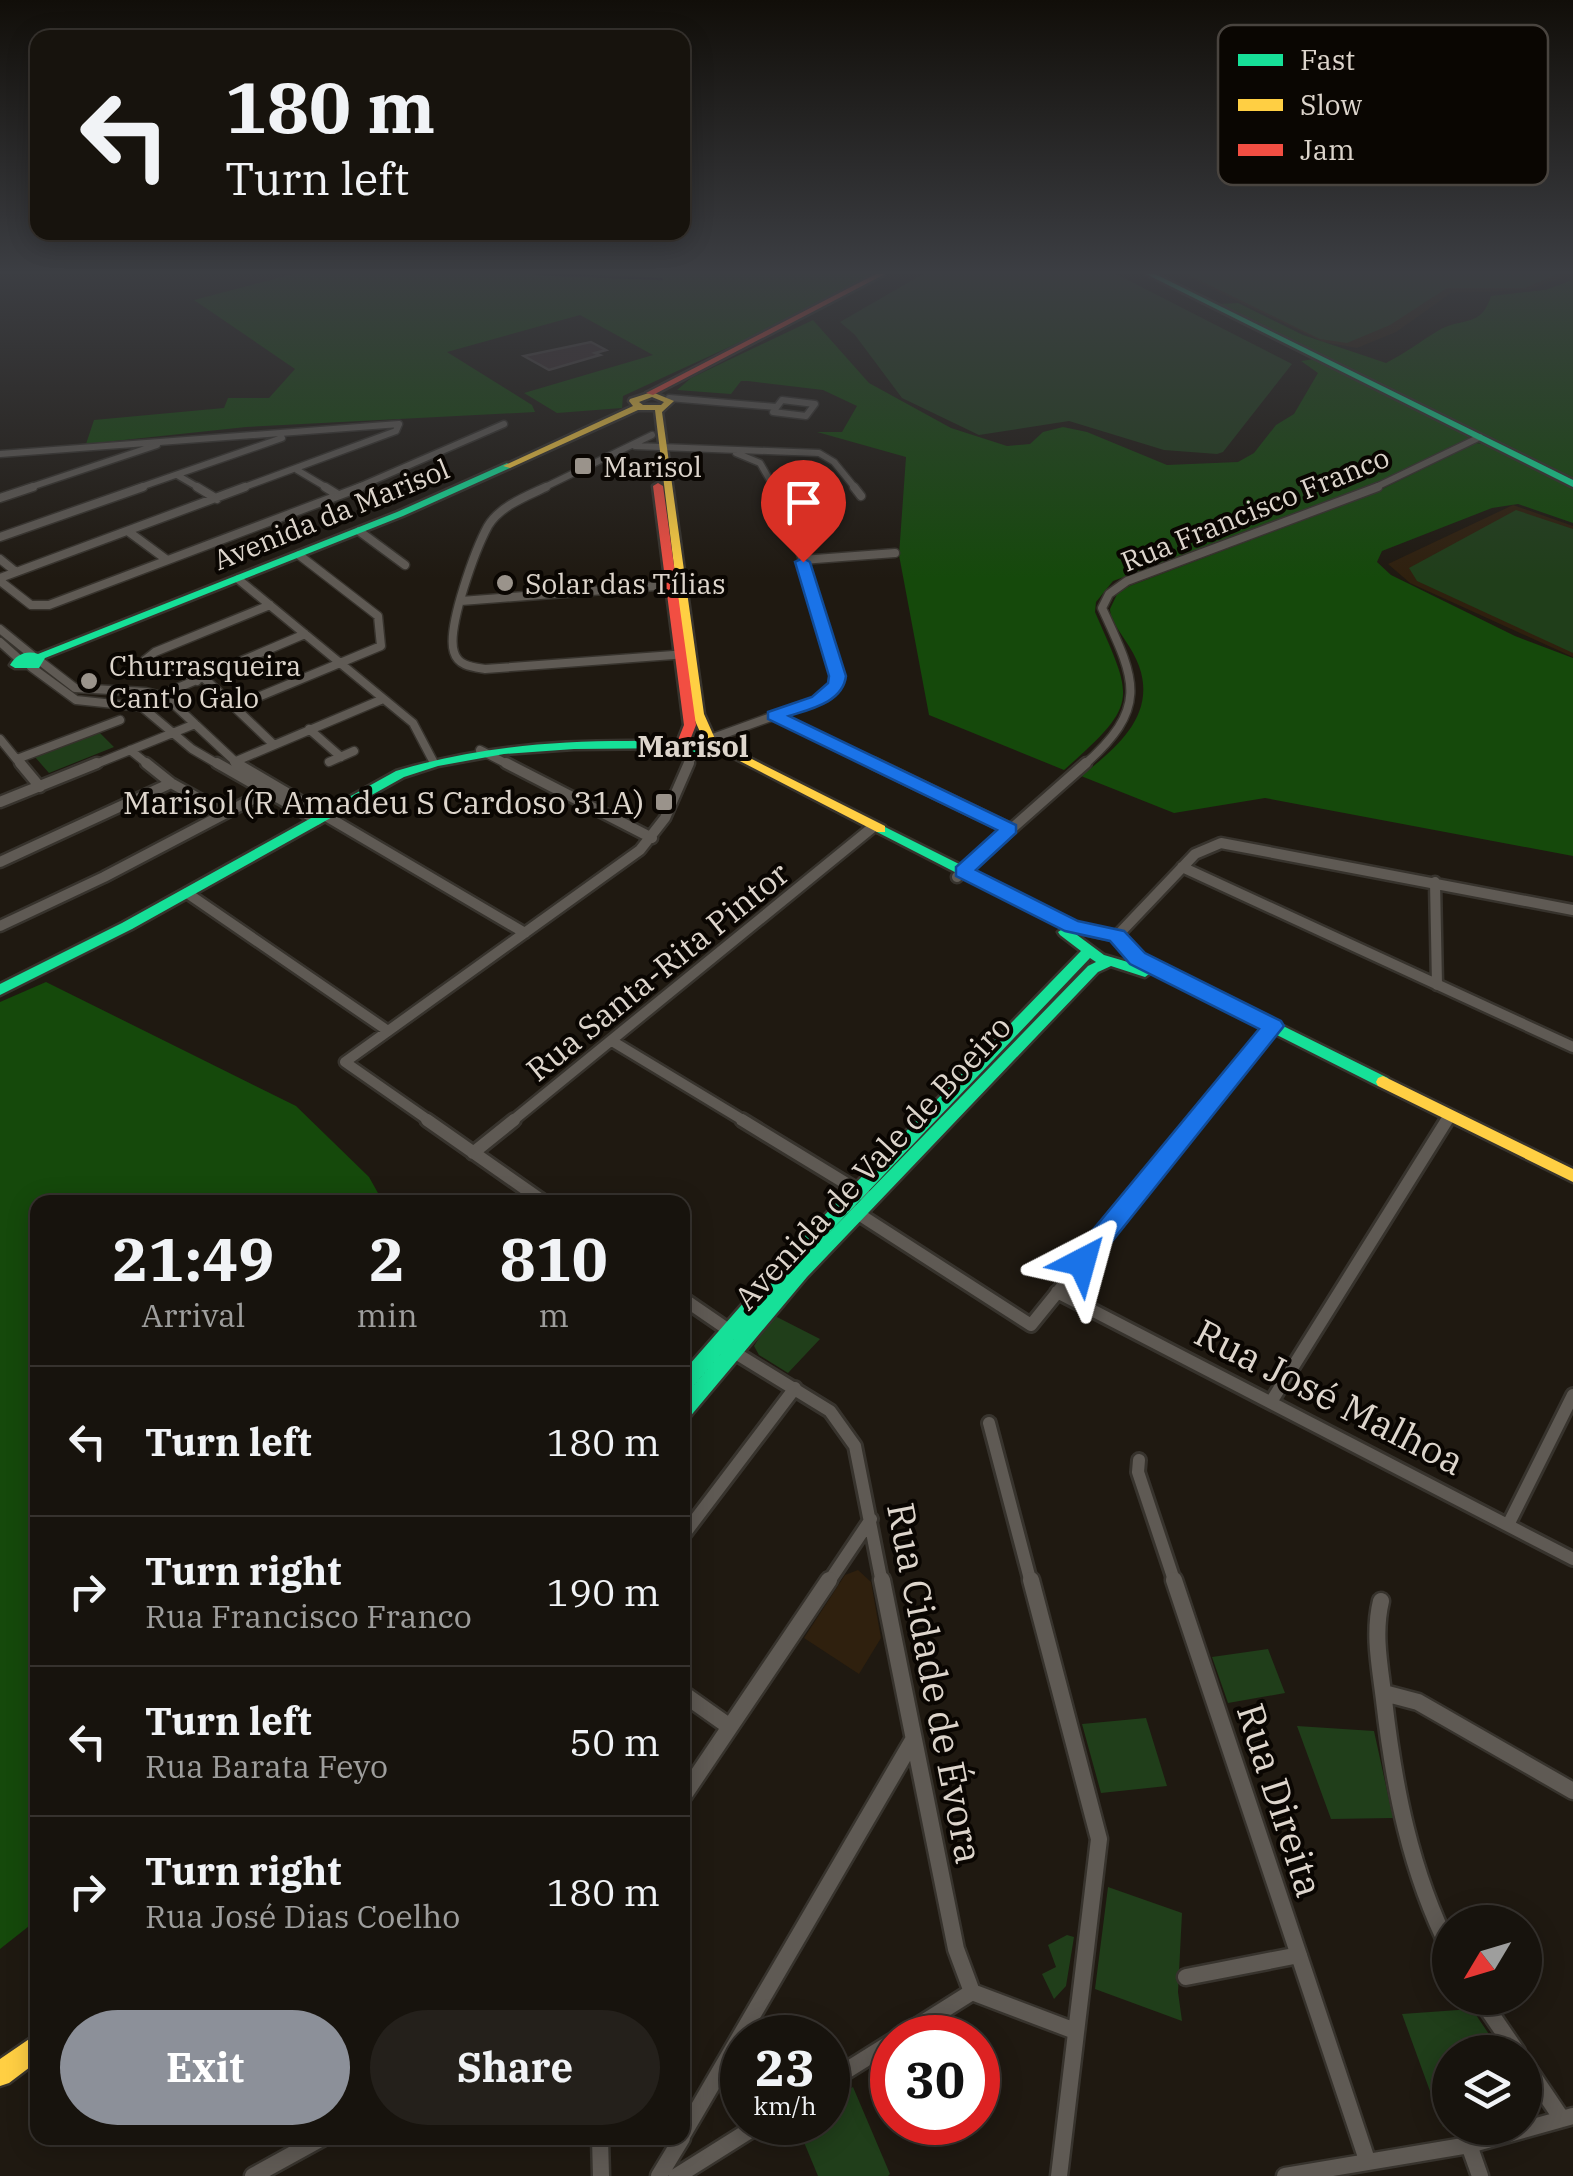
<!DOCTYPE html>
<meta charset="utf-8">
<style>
body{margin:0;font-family:"IBM Plex Serif",serif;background:#24201b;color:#f1f3f6;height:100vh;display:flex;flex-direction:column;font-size:38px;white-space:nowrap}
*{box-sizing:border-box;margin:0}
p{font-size:32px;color:#9e9e9d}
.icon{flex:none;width:55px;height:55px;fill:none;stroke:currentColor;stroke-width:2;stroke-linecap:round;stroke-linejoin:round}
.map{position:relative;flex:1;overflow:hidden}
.panel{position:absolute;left:30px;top:1195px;width:660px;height:950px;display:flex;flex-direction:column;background:#17130d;border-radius:20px;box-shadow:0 5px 25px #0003,0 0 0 2px #36322e}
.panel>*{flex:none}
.hud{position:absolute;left:30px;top:30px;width:660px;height:210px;border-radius:20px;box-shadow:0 5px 25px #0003,0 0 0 2px #36322e;background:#17130d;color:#f1f3f6;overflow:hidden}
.needle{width:65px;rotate:232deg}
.controls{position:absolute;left:1432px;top:1905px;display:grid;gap:20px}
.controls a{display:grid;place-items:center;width:110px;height:110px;border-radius:50%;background:#17130d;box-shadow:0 5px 25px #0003,0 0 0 2px #36322e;font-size:50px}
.speed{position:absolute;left:720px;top:2015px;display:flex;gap:20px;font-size:50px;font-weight:700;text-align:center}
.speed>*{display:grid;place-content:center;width:130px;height:130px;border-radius:50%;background:#17130d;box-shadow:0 5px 25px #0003,0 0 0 2px #36322e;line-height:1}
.speed small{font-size:25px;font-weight:400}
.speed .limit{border:15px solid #d22;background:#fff;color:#111}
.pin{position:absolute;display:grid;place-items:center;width:85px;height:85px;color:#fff;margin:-102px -42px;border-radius:50% 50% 50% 0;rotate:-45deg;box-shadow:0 0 10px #0007}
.pin .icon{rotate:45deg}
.me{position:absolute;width:110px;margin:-55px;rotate:39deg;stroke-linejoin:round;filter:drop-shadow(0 0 8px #0008)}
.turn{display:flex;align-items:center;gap:35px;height:210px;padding:0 30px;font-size:45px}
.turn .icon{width:130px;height:130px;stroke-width:2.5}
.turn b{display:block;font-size:70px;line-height:85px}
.eta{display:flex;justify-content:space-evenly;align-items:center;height:170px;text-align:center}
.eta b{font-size:60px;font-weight:800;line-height:70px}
.cta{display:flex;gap:20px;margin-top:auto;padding:20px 30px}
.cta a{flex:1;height:115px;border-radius:60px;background:#8c9099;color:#fff;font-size:40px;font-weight:800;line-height:115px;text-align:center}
.cta a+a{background:#24201b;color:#f1f3f6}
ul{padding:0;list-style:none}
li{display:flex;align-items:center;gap:30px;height:150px;padding:0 30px;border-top:2px solid #36322e}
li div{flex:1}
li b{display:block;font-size:38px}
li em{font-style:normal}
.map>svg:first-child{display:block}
.built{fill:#2f200e}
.green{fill:#203e1a}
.forest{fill:#15490b}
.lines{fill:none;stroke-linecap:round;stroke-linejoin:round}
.stream{stroke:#030714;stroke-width:2.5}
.building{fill:#3f2e30;stroke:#4e4644;stroke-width:2.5}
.street-far4-casing{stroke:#37332d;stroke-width:9}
.street-far3-casing{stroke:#37332d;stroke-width:11}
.street-far2-casing{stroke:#37332d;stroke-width:15}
.street-far1-casing{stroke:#37332d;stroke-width:18}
.street-casing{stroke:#37332d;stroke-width:21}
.fast-casing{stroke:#37332d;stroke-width:5}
.slow-casing{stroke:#37332d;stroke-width:5}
.jam-casing{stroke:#37332d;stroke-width:5}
.street-far4{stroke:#5f5a54;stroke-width:6}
.street-far3{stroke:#5f5a54;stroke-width:8}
.street-far2{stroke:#5f5a54;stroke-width:10}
.street-far1{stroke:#5f5a54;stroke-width:12}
.street{stroke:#5f5a54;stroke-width:16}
.fast{fill:#16e098;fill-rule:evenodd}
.slow{fill:#ffcf43;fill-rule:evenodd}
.jam{fill:#f24e42;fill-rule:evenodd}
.route{fill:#1a73e8;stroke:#114b97;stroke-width:2.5}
.poi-dot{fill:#9a938b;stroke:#0a0602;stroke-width:4}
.labels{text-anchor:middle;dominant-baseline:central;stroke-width:8;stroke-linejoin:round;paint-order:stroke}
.far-poi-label{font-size:28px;fill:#ddd5cc;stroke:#0a0602;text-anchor:start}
.far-street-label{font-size:28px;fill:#ddd5cc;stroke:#0a0602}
.far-neighbourhood-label{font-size:30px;font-weight:bold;fill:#ddd5cc;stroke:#0a0602}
.poi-label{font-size:32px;fill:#ddd5cc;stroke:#0a0602;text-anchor:end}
.street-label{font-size:32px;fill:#ddd5cc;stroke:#0a0602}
.near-street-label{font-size:38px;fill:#ddd5cc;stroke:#0a0602}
.key{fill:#0a0602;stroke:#49443f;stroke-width:2.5}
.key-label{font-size:28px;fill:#ddd5cc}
</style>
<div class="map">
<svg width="1573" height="2176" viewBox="0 0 1573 2176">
<rect width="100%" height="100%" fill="#1f1911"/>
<path class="built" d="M1181 274H1572L1528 290 1451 293 1396 332 1357 348 1323 342Z
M1513 505 1573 526V657L1410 583 1388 564Z
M858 1570 871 1582 881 1638 859 1674 804 1638 845 1575Z"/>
<path class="green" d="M923 274H1116L1292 364 1223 452 1217 454 1164 450 1069 421 979 435 902 398 855 335 840 322Z
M1187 274H1558L1525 288H1447L1390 325 1347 343 1320 339Z
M1516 510 1573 529V653L1417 581 1409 568Z
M99 732 114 747 49 773 35 757Z
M773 1315 820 1339 788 1373 759 1355 754 1346Z
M1268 1649 1285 1693 1228 1703 1212 1657Z
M1146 1718 1167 1786 1101 1793 1082 1724Z
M1297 1726 1374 1731 1393 1818 1331 1819Z
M1108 1887 1182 1913 1178 1992 1182 2021 1095 1989Z
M1067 1935 1074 1937 1066 1986 1054 1999 1042 1974 1056 1967 1048 1945Z
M1472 2009 1501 2052H1450V2126L1443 2127 1402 2014Z
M853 2087 890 2174 888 2176H818L796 2123 828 2122V2103Z"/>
<path class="forest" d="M293 274H872L764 331 623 396 622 408 557 413 524 393 653 355 580 315 447 352 532 405 535 412 246 427 86 444 94 420 224 408 228 398H269L295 369 194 300Z
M1573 280V478L1219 304 1238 303 1303 335 1386 363C1406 353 1422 340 1441 329 1462 318 1482 327 1491 296L1545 290Z
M813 320 869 383 951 428 1007 446 1030 444 1043 432 1063 427 1087 432 1167 465 1238 462 1254 453 1276 425 1294 414 1318 373 1301 361 1314 359 1471 438 1367 488 1113 581 1096 602 1095 612C1133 700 1141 702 1064 770L929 715 899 555 906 457 817 432H842L857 406 823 390 748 381H741L731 394 677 390 691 378Z
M1476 443 1489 445 1573 487V523L1518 504 1492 508 1382 551 1377 562 1391 575 1515 636 1573 658V856L1265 798 1174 813 1081 776C1115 749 1157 716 1139 666 1133 649 1120 634 1111 618L1110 609 1119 590 1370 495Z
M46 982 296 1106 369 1177 383 1202H38V1919L0 1949V1002Z"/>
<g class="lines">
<path class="stream" d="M537 274 662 279"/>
</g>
<path class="building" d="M591 342 606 350 595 353 600 355 549 370 524 356Z"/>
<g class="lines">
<g class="street-far4-casing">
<path id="street-far4" d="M669 398 776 407
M782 400 815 404 806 416 773 412Z
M635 446 819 453 834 462 856 489
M736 453 760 463 775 489
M0 454 399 424
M297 470 329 489
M177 475 201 489
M25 489 157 445
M135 489 282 438
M239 489 396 431 399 424
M354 489 504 424
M541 489 652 435
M1372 489 1480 437"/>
</g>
<g class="street-far3-casing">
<path id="street-far3" d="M197 487 217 499
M325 487 338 495
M546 487C527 496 500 506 488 526 476 548 446 628 454 652 458 666 472 667 485 669L687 654
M854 487 861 496
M0 498 33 487
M359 531 405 565
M129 532 167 560
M0 537 143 487
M0 559 16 572
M802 560 895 553
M0 578 245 487
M238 579 413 723 433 761
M0 581 31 605H49L361 487
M461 601 669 585
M0 629 32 655
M0 642 19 659
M40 661 75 688 146 692 166 697 240 766
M31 667 76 700 142 707 192 749 221 766
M204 678 273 744
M197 681C181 668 160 673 145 660L155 652 270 605
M161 695 305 634
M234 707 381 646 378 616 299 555
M774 716 878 766
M309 729 341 757
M0 739 22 766
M710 739 818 700 836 685 837 675 789 514 774 487
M130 750 150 766
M480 750 511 766
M17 759 120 720
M234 762 383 699
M329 762 354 751
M91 766 195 724
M688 766 694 752
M1083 766C1150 707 1136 681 1102 608L1109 594 1127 581 1378 487"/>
</g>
<g class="street-far2-casing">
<path id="street-far2" d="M20 763 40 787
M146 763 171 783 225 813
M217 763 317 820
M236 763 525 933
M506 763 652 838
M873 763 1010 829
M0 802 97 763
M0 862 171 783
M1182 867 1573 1047
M957 877 1086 763
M1435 882 1437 985
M187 893 388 1031
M0 926 104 877 266 792
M1117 936 1195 854 1221 843 1573 910
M612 1041 746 1122
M431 1122 345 1062 640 850 665 818 689 763
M511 1122 873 827
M1195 1122 1273 1026
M1445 1122 1450 1115"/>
</g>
<g class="street-far1-casing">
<path id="street-far1" d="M427 1120 544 1202
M742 1120 865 1195
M473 1153 514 1120
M854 1211 1031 1325 1197 1120
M1057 1292 1573 1559
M682 1298 733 1333
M729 1349 830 1411 855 1446 882 1583
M1271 1402 1447 1120
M989 1423 1031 1583
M1139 1460 1138 1472 1175 1583
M1508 1525 1573 1395
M682 1537 795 1388
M828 1583 871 1519"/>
</g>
<g class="street-casing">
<path id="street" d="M882 1580 956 1949 972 1992 1075 2031
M1031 1580 1099 1839 1059 2176
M1174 1580 1367 2160
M1381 1601C1373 1634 1380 1667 1384 1700 1394 1787 1410 1871 1450 1950
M682 1693 730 1727
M1384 1693 1418 1702 1573 1791
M682 1798 829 1580
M1186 1977 1299 1955
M1480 1998 1517 2052
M899 2038 972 1992
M1525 2064 1562 2119
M828 2082 892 2042
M682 2136 913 1740
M600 2138 601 2176
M1469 2145 1480 2176
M253 2176 322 2138
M659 2176 682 2138
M677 2176 763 2122
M1285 2176 1469 2145 1573 2116"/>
</g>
<g class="fast-casing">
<path id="fast" d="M1146 274H1155L1573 480V487Z
M507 463 511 466 510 468 403 516 45 658 39 668H15L10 665C16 655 26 650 38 654L397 512Z
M711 740 715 741V745L697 756 680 748 574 749 504 754 438 766 404 777 132 929 0 995V984L122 923 396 771C472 748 548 741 627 741 650 741 675 738 696 747Z
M881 825 1077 923 1122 933 1148 959 1388 1078 1390 1082 1388 1086H1378L1152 972 1145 977 1111 966 1098 972 807 1277 688 1419 682 1421V1399L752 1318 688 1392 682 1394V1373L782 1259 1081 951 1060 935 1058 932 1064 928 877 832 875 829ZM1073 932 1113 940 1138 965 1104 955ZM1090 958 1096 962 1088 966 825 1237Z"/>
</g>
<g class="slow-casing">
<path id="slow" d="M652 392 674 401 662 412 704 714 716 741 885 826V832H877L705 743 692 714 655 410H638L510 468 503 466 633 406 629 401 630 399ZM652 397 664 402 661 405H643L639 402Z
M1383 1076 1573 1169V1182L1378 1086 1376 1082 1378 1078Z
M38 2033V2061L9 2083 0 2086V2059Z"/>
</g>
<g class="jam-casing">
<path id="jam" d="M876 274H885L653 395 646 393Z
M658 483 663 486 696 725 688 745 682 749 676 745 684 725 653 486Z"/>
</g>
<use href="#street-far4" class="street-far4"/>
<use href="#street-far3" class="street-far3"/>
<use href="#street-far2" class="street-far2"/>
<use href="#street-far1" class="street-far1"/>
<use href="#street" class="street"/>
<use href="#fast" class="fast"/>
<use href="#slow" class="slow"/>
<use href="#jam" class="jam"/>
</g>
<linearGradient id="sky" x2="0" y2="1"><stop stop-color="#110e09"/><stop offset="0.47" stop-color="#3c3e43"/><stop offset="1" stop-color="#3c3e43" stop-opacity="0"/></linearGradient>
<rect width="1573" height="579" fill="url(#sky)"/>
<path class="route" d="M803 558 810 562 846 676C843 702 811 709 789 716L1016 825V833L976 870 1078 921 1124 931 1145 953 1281 1021 1284 1026 1090 1269 1082 1272 1073 1269 1069 1262 1073 1254 1259 1029 1130 964 1110 941 1065 931 956 876V867L997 830 768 719V712L812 697 828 683 829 676 795 562Z"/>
<g class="poi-dot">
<rect x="573" y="456" width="20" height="20" rx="5"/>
<circle cx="505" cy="583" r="10"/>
<circle cx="89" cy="681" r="10"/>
<rect x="654" y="792" width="20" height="20" rx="5"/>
</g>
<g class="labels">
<g class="far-poi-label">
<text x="603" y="466">Marisol</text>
<text x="525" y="583">Solar das Tílias</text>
<text x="109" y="665">Churrasqueira<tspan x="109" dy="32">Cant'o Galo</tspan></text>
</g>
<g class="far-street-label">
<text transform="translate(1255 509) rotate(-22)">Rua Francisco Franco</text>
<text transform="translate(331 514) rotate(-22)">Avenida da Marisol</text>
</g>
<g class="far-neighbourhood-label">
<text x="693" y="745">Marisol</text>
</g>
<g class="poi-label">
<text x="644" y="802">Marisol (R Amadeu S Cardoso 31A)</text>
</g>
<g class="street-label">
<text transform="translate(657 971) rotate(-39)">Rua Santa-Rita Pintor</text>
<text transform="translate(872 1162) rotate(-47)">Avenida de Vale de Boeiro</text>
</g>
<g class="near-street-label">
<text transform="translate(1330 1396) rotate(27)">Rua José Malhoa</text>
<text transform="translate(936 1683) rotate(79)">Rua Cidade de Évora</text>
<text transform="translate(1281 1800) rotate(72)">Rua Direita</text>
</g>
</g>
<rect x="1218" y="25" width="330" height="160" rx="15" class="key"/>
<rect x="1238" y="54" width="45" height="12" fill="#16e098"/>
<rect x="1238" y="99" width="45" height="12" fill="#ffcf43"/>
<rect x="1238" y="144" width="45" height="12" fill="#f24e42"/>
<g class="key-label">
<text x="1300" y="70">Fast</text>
<text x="1300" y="115">Slow</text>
<text x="1300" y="160">Jam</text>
</g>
</svg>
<div class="controls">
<a><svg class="needle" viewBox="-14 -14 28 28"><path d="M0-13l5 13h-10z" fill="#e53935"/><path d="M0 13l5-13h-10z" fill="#9e9e9d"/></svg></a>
<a><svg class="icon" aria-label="layers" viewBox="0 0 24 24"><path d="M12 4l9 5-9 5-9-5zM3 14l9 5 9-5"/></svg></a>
</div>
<div class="speed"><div>23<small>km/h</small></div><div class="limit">30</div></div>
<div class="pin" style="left:803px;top:562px;background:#d93025"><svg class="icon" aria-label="arrive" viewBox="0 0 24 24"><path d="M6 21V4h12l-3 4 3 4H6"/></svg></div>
<svg class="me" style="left:1082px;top:1262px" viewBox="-20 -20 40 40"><path d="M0-17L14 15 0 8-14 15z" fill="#1a73e8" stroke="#fff" stroke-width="4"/></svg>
<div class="hud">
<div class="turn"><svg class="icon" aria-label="left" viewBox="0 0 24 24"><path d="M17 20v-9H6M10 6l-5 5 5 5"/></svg><div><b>180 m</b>Turn left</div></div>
</div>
<section class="panel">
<div class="eta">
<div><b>21:49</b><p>Arrival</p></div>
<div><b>2</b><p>min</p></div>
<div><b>810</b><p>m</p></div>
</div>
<ul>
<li><svg class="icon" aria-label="left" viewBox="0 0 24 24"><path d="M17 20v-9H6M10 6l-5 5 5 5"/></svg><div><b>Turn left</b></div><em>180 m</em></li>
<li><svg class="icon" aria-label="right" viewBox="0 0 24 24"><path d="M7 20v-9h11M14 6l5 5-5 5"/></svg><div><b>Turn right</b><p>Rua Francisco Franco</p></div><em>190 m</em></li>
<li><svg class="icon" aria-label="left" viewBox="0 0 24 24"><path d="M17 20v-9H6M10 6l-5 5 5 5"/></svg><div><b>Turn left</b><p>Rua Barata Feyo</p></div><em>50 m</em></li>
<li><svg class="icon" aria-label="right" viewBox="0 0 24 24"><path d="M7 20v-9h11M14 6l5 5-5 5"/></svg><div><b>Turn right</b><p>Rua José Dias Coelho</p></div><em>180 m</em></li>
</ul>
<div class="cta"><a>Exit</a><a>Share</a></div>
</section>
</div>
